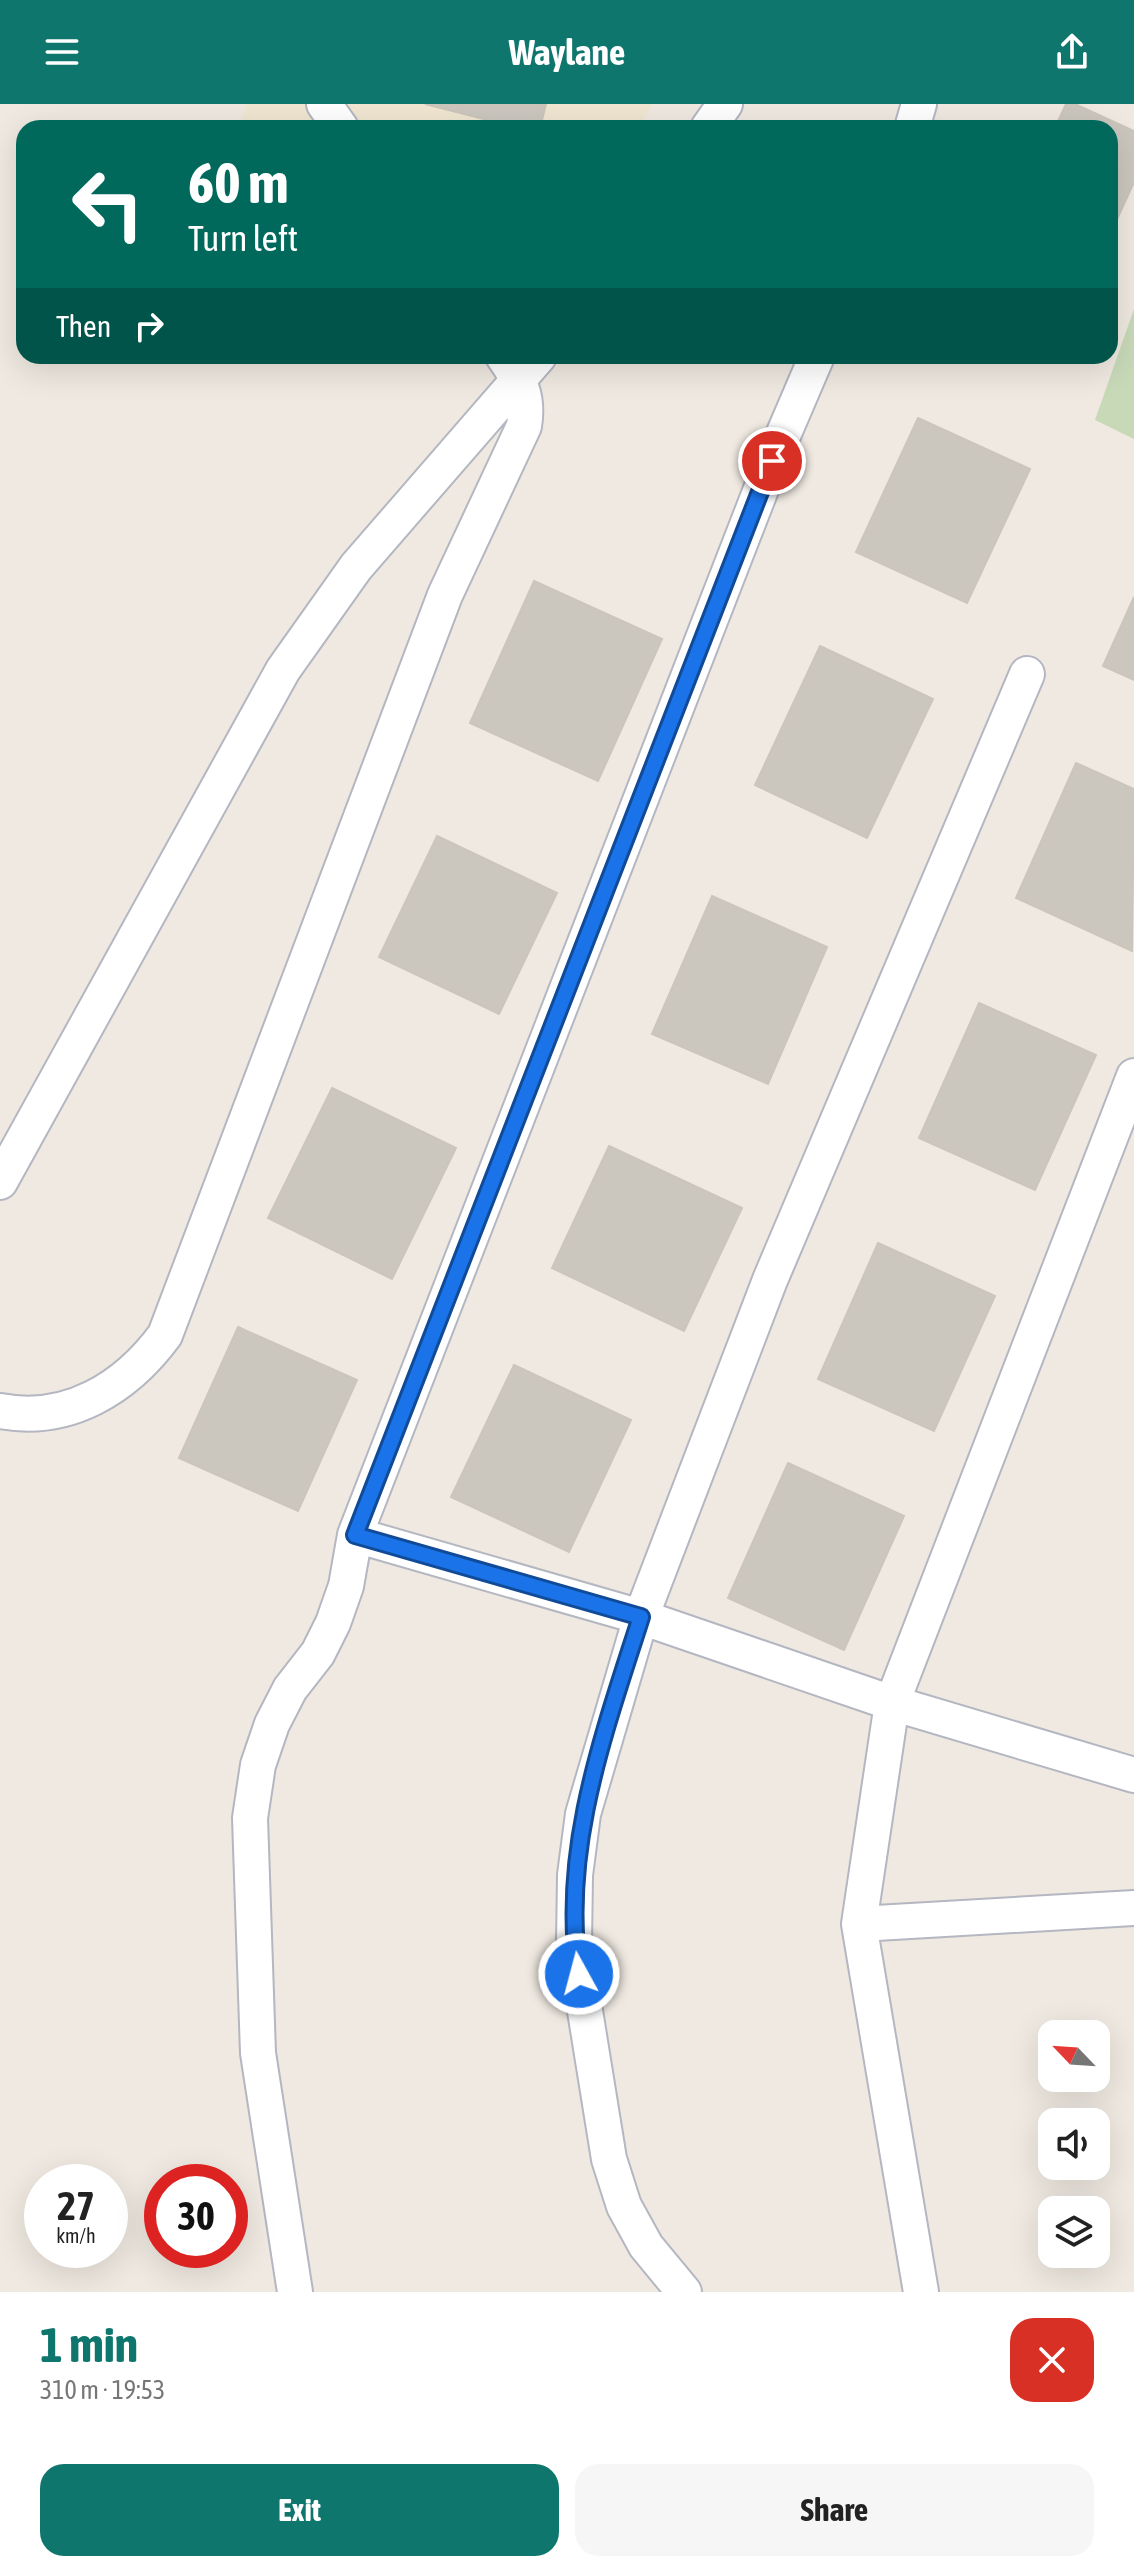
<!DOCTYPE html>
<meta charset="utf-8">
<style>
body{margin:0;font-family:"Asap Condensed",sans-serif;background:#f6f6f6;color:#222;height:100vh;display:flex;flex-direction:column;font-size:30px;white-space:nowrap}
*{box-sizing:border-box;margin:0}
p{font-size:26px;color:#767676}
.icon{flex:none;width:44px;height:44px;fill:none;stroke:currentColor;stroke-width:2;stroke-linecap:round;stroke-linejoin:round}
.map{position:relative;height:2188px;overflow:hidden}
.panel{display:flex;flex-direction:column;background:#fff;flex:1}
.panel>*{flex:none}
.guide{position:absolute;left:16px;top:16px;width:1102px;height:244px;border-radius:24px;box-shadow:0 8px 32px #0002;background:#00695c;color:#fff;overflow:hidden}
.needle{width:52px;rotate:295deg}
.buttons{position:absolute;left:1038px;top:1916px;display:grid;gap:16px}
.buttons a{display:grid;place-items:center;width:72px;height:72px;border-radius:16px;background:#fff;box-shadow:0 8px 32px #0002;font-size:40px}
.speed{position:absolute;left:24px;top:2060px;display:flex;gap:16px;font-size:40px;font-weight:700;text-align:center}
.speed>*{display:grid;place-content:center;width:104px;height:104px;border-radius:50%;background:#fff;box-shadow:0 8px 32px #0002;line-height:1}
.speed small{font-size:20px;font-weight:400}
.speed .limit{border:12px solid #d22;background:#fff;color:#111}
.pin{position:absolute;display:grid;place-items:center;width:68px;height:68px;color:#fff;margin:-34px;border:4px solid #fff;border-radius:50%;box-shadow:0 2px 8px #0007}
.me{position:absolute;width:88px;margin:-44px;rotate:353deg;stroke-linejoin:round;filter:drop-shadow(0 0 6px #0008)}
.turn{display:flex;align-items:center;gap:28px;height:168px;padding:0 40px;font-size:36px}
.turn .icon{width:104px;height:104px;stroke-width:2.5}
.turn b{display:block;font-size:56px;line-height:68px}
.then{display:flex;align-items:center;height:76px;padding:0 40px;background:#0003;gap:16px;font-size:30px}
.round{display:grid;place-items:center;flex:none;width:84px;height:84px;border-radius:24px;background:#f6f6f6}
.overview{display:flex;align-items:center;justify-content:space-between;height:136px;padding:0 40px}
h1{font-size:48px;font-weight:700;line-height:60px;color:#0f766e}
.primary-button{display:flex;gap:16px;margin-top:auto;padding:16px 40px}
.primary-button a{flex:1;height:92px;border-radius:24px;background:#0f766e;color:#fff;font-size:32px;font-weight:700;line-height:92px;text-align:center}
.primary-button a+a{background:#f6f6f6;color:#222}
header{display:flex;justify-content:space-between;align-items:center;height:104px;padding:0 40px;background:#0f766e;color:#fff;font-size:36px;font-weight:700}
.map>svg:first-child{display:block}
.education{fill:#f0e6d1}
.cemetery{fill:#c8d9b8}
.building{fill:#cbc7bf;stroke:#cbc5ba;stroke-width:2}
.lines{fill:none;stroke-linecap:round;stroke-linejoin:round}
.minor-casing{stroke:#b4b7c1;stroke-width:38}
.minor{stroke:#fff;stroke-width:34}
.route-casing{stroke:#114b97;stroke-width:20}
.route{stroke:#1a73e8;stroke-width:14}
</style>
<header><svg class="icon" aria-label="menu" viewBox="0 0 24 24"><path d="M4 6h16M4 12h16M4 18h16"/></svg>Waylane<svg class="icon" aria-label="share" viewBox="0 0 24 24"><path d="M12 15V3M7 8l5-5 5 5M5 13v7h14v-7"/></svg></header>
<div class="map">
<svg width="1134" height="2188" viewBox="0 0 1134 2188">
<rect width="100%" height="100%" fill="#efe9e1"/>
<path class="education" d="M247 0H653L637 24H238Z"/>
<path class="cemetery" d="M1134 205V335L1095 316Z"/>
<path class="building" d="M425 0H546L540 24H519Z
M1066 0H1075L1134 27V78L1113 124 1110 122V24H1055Z
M918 314 1030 365 967 499 856 448Z
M534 477 662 535 598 677 470 619Z
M1134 493V576L1103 562Z
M820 542 933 595 867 734 755 681Z
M1076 659 1134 685 1132 847 1016 794Z
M437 732 557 789 499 910 379 853Z
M712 792 827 843 768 980 652 930Z
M979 899 1096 951 1035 1086 919 1034Z
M332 984 456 1044 392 1175 268 1114Z
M609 1042 742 1104 684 1227 552 1164Z
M878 1139 995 1192 934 1327 818 1275Z
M238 1223 357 1276 298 1407 179 1354Z
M514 1261 631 1316 569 1448 451 1393Z
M788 1359 904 1412 844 1546 728 1494Z"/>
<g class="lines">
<g class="minor-casing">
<path id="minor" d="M324 0 341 24
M708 24 725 0
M912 24 919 0
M0 1078 283 566 356 463 539 252
M0 1307C68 1320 126 1284 165 1231L445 491 524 322C529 292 520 276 503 252
M355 1431 641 1513 892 1599 1134 1671
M859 1820 1134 1804
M295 2188 258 1949 250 1714 258 1661 272 1620 290 1585 318 1549 333 1519 346 1482 355 1431 772 357 817 252
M684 2188 646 2142 624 2102 609 2055 574 1839 575 1771 583 1710 641 1513 770 1176 1027 570
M921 2188 859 1820 892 1599 1134 972"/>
</g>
<use href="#minor" class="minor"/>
</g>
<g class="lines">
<g class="route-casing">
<path id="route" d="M579 1870C560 1747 604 1629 641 1513L355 1431 772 357"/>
</g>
<use href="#route" class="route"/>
</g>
</svg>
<div class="buttons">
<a><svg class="needle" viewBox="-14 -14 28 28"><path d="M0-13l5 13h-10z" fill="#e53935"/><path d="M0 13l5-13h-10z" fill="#767676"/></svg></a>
<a><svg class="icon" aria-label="sound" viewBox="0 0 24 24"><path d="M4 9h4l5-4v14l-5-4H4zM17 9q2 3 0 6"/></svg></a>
<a><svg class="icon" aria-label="layers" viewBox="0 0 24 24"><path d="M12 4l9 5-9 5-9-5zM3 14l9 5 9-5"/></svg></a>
</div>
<div class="speed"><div>27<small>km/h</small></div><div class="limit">30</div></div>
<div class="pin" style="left:772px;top:357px;background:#d93025"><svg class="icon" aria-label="arrive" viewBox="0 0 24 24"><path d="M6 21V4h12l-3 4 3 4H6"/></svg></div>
<svg class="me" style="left:579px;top:1870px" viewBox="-20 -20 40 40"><circle r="17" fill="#1a73e8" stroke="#fff" stroke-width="3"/><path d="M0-11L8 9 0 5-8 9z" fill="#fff"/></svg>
<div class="guide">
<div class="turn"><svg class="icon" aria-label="left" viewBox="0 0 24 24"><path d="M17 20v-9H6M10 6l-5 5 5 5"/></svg><div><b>60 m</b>Turn left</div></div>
<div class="then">Then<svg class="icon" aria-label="right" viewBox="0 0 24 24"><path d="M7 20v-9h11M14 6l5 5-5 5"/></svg></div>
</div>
</div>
<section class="panel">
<div class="overview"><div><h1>1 min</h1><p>310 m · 19:53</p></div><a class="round" style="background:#d93025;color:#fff"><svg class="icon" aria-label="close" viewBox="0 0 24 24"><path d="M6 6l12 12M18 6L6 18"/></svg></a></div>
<div class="primary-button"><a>Exit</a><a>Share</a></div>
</section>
